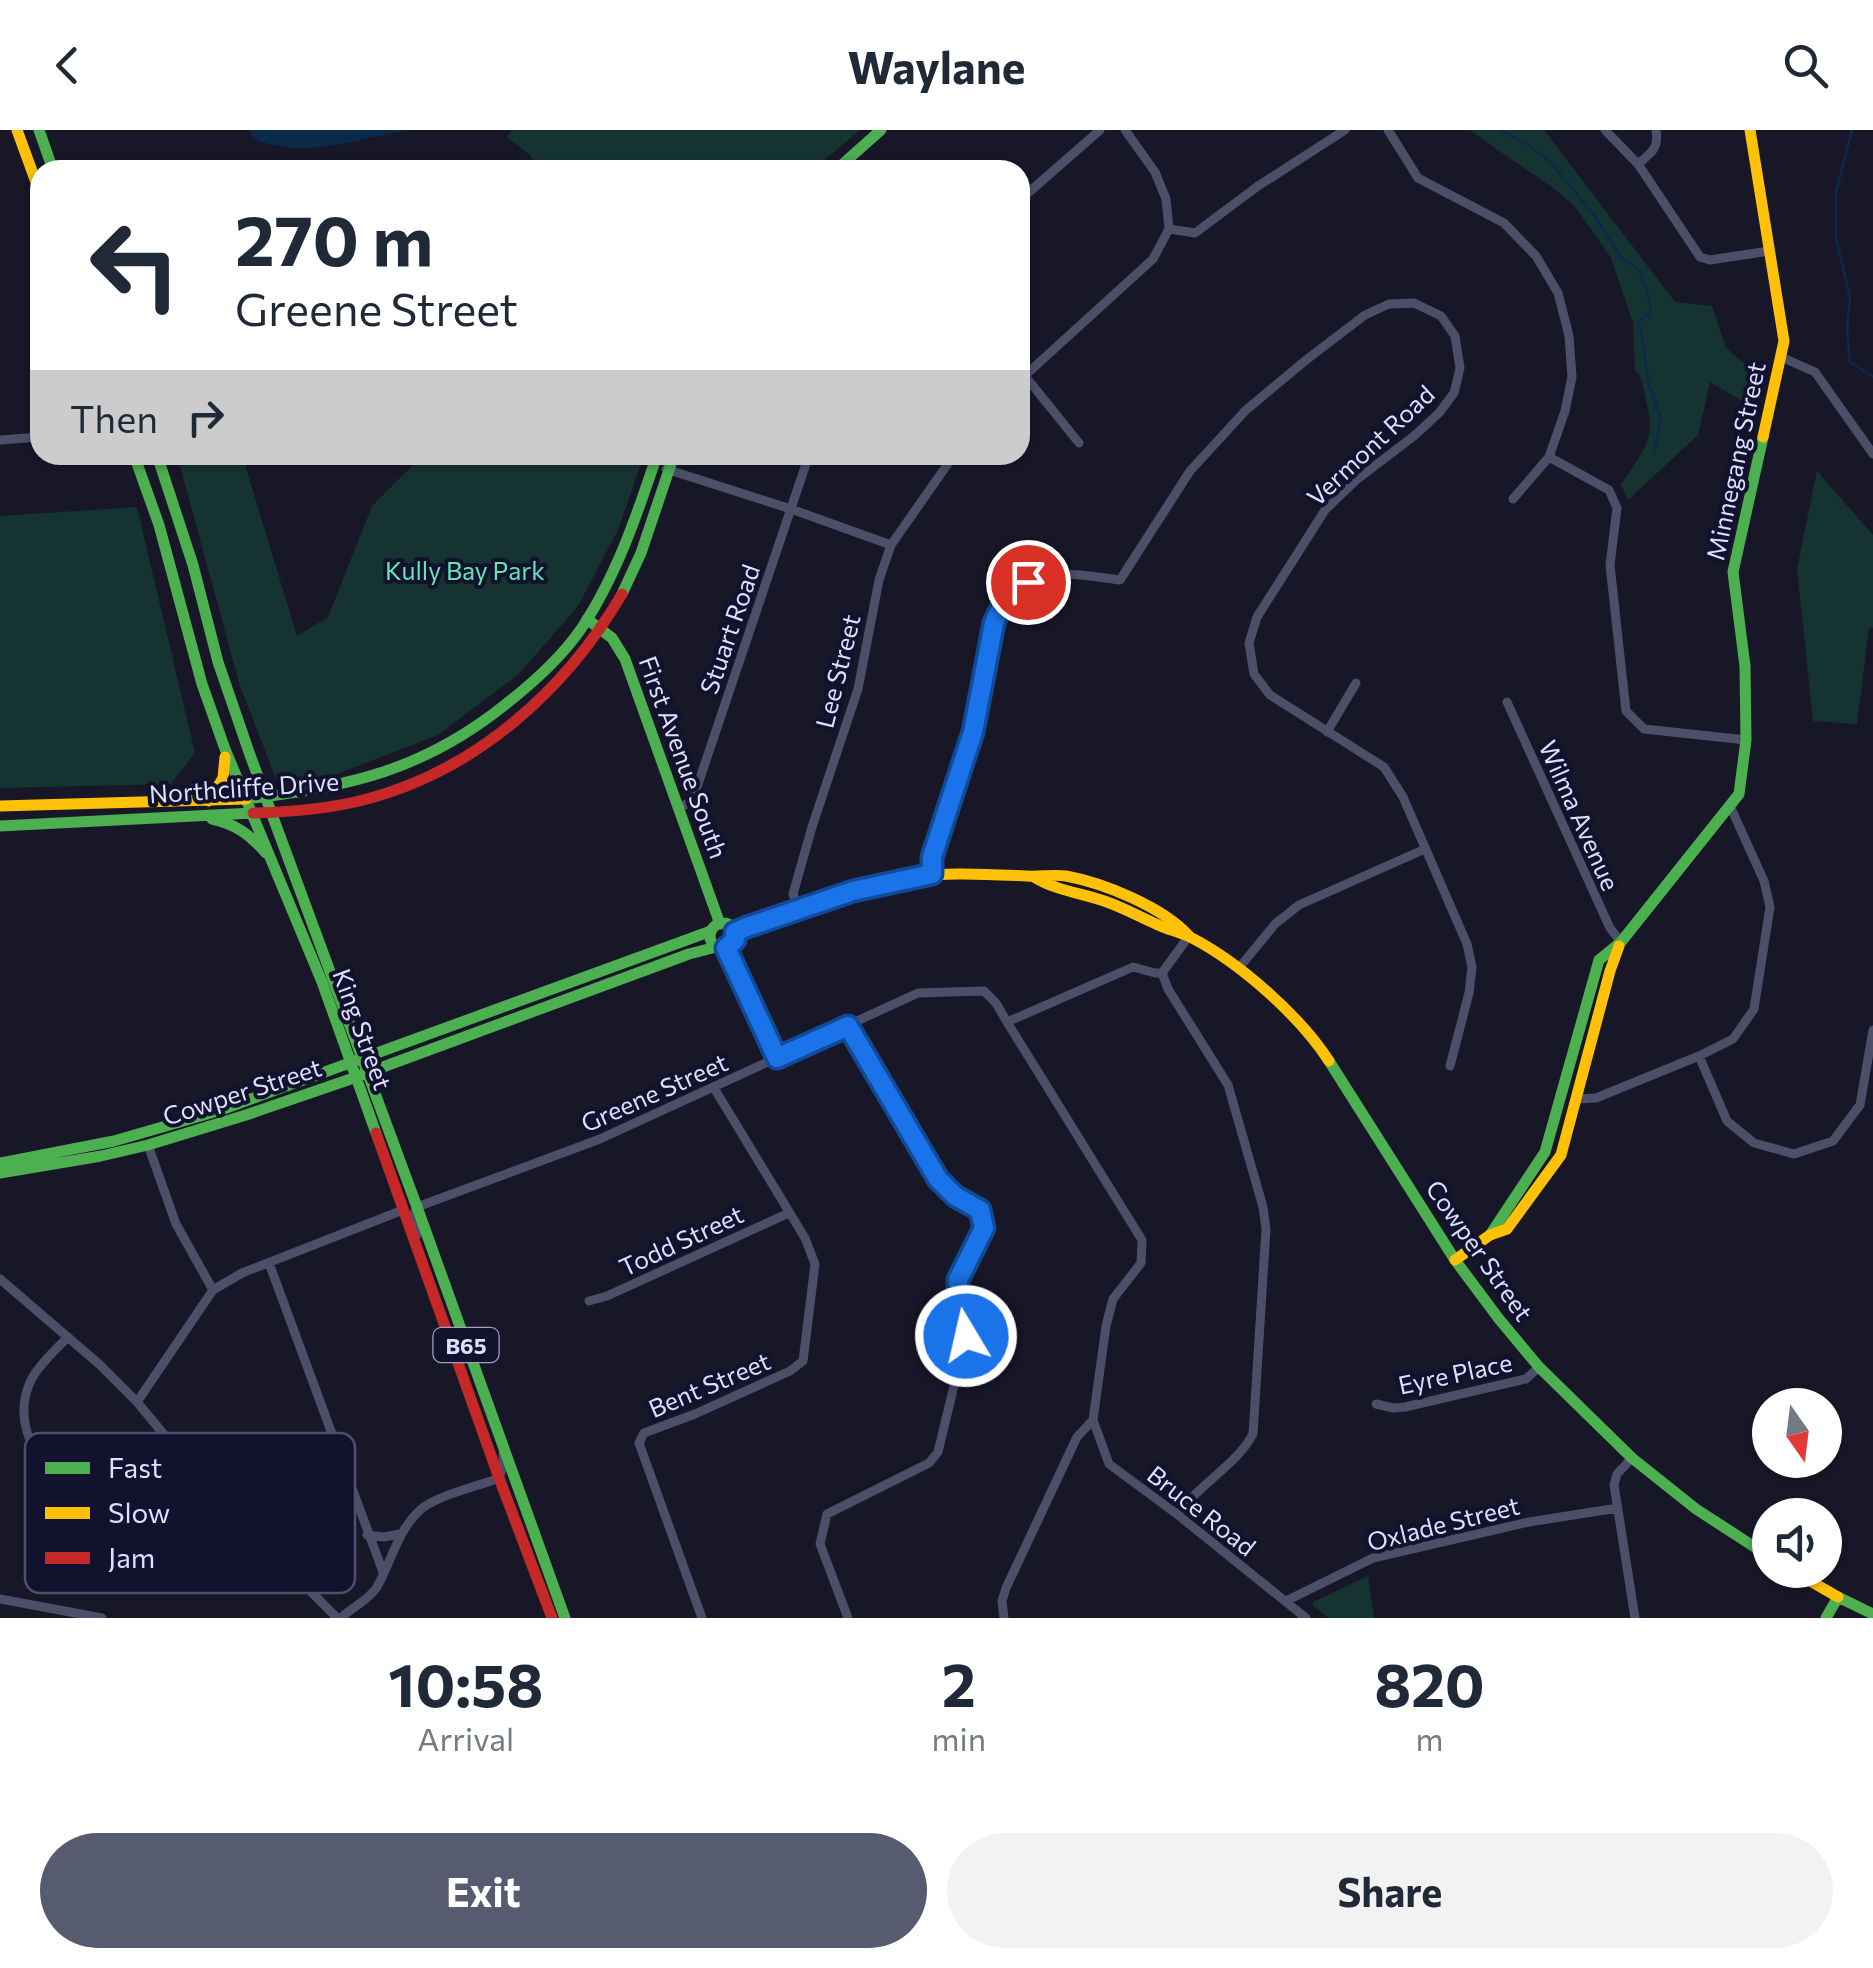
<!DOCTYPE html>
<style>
body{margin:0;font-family:Commissioner,sans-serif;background:#f2f2f3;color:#1f2937;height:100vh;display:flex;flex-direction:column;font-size:38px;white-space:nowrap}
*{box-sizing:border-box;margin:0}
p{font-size:32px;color:#747a83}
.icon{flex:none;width:55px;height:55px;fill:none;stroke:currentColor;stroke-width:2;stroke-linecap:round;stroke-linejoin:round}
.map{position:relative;height:1488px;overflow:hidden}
.side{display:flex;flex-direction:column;background:#fff;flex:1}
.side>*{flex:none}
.guide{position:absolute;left:30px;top:30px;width:1000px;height:305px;border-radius:30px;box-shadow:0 2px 8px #0004;background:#fff;color:#1f2937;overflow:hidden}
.needle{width:65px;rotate:166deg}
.fabs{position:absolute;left:1752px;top:1258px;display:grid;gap:20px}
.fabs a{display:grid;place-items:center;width:90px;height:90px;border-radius:50%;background:#fff;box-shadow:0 2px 8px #0004;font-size:50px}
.pin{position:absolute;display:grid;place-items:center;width:85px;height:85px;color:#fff;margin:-42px;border:5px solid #fff;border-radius:50%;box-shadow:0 2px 10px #0007}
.me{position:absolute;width:110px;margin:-55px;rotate:351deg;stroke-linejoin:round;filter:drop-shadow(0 0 8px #0008)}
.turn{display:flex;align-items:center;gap:35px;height:210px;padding:0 40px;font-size:45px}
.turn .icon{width:130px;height:130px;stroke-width:2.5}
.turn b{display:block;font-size:70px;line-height:85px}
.then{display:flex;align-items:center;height:95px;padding:0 40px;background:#0003;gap:20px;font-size:38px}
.eta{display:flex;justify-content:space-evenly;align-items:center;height:170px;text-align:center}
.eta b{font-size:60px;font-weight:700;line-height:70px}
.cta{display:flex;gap:20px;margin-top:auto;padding:20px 40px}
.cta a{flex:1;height:115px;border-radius:60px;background:#565b6f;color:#fff;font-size:40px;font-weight:700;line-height:115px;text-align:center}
.cta a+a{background:#f2f2f3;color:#1f2937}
header{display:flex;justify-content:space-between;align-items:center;height:130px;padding:0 40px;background:#fff;font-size:45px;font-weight:700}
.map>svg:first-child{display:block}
.green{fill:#153431}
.water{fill:#0a2a4b}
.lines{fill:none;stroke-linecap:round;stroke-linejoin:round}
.stream{stroke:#0a2a4b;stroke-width:2.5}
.street{stroke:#4d4f69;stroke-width:9}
.fast{stroke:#4caf50;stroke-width:11}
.slow{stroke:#ffc107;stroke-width:11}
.jam{stroke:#c62828;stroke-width:11}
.route-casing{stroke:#114b97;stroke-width:25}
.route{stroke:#1a73e8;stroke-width:18}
.labels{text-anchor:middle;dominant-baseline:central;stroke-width:8;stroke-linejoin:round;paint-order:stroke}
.shield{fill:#12112e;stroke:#a1a1c0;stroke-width:2.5}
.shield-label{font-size:22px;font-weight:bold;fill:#dedfff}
.street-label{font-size:25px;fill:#dedfff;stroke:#12112e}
.park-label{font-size:25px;fill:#64e6b3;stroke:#12112e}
.key{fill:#12112e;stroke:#4f4f6d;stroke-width:2.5}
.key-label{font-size:28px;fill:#dedfff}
</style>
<header><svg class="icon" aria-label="back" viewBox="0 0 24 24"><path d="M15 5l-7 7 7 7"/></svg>Waylane<svg class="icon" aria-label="search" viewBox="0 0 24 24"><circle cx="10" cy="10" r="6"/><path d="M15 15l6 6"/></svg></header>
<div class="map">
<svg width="1873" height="1488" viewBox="0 0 1873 1488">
<rect width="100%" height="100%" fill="#181728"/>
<path class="green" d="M512 0H860L812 40H537L530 25 507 7Z
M1469 0H1544L1675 172 1712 176 1726 218 1761 248 1755 279 1710 252 1698 305 1628 370 1621 355C1655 303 1656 307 1640 246L1635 240 1633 192 1611 128 1577 79 1556 60Z
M177 325H242L297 506 328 487 372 376 423 325H644L618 400 578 476 519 544 438 605 329 647 278 654 240 556Z
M1817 341 1873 405V498H1869L1857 594 1813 591 1797 439Z
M137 377 195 623 171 654 0 658V386Z
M1368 1446 1374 1488H1329L1313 1476V1472Z"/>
<path class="water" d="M250 0H406C355 10 302 30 253 8Z"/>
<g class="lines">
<path class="stream" d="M1499 0 1530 16 1550 32 1594 85 1622 128 1638 139 1646 157 1651 181 1638 193 1642 208 1649 255 1661 289 1654 323
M1852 0 1836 62V108L1850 167 1847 200 1850 232 1873 247"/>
<path class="street" d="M1388 0 1418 48 1504 93 1536 126 1558 163 1569 206 1572 247 1565 281 1549 327 1513 369
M1605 0 1638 34 1700 127 1710 130 1769 121
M1638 34C1652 22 1659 19 1656 0
M1020 70 1100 0
M1169 99 1195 103 1258 56 1345 0
M1781 227 1815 242 1873 324
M1025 246 1079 313
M1020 250 1153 129 1169 99 1166 69 1155 42 1125 0
M0 310 40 307
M1549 327 1609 360 1617 378 1610 435 1626 581 1644 599 1746 610
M666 339 791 379 891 415
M1507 572 1610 798 1621 812
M1327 602 1356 553
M679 678 690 672 695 663 809 325
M932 745 931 727C945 686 961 644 972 603 982 569 985 486 1010 463 1039 435 1084 445 1120 450L1190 341 1246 280 1306 230 1365 185 1389 174 1414 173 1441 186 1455 206 1460 238 1454 263 1439 283 1414 306 1355 351 1325 380 1257 487 1249 513 1254 544 1270 565 1384 637 1403 667 1467 814 1472 837 1469 863 1450 936
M799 779 793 764 812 697 858 559 879 450 891 415 954 325
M726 818 777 928
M1239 838 1275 794 1299 775 1425 719
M1162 843 1168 859 1228 955 1263 1077 1266 1099 1253 1304C1236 1336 1198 1354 1178 1385
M1162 843 1189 806
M848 896 938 1049 955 1066 980 1080 984 1099 959 1151 958 1160 967 1189 966 1206 938 1322 929 1333 827 1384 820 1414 848 1488
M1699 926 1727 991 1754 1013 1794 1024 1833 1011 1860 975 1873 900
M1577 969 1596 968 1699 926 1733 909 1754 879 1770 777 1764 751 1730 676
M148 1015 176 1094 213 1160
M417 1105 414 1083 417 1077 600 1009 918 863 984 861 996 873 1007 892 1133 837 1155 843H1162
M269 1133 383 1442
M0 1149 99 1234 137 1272 206 1355 337 1488
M589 1171 607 1166 789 1083
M68 1207C57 1218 45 1229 36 1242 11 1277 26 1332 69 1345 105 1356 147 1361 184 1368L206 1355
M137 1272 213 1160 242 1143 403 1080
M1376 1274 1393 1278 1405 1277 1526 1249 1539 1237
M1093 1290 1109 1334 1178 1385 1306 1488
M1632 1328 1617 1344 1614 1355 1635 1488
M367 1405 384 1407 400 1404
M0 1469 102 1488
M1286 1471 1373 1428 1529 1392 1618 1378
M341 1488C352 1477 369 1470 377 1457 391 1432 397 1402 419 1381 436 1365 477 1357 499 1348L503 1336V1323
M702 1488 639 1313 644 1303 695 1284 790 1241 803 1231 815 1134 805 1108 714 958
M1004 1488 1002 1471 1006 1458 1077 1307 1093 1290 1106 1196 1113 1169 1141 1133 1142 1110 1007 892"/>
<path class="fast" d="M39 0 53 40
M836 40 881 0
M134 325 159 395 202 554 225 619 322 852 376 1003
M157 325 193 435 218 532 250 625 417 1077 565 1488
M622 464 641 423 674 325
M587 489 612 508 625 529 720 794
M246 669C349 657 424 640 506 574 534 552 561 528 581 499 616 447 637 385 657 325
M212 689C236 694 250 705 266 723
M0 696 253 683
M710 806a13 13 0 1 1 26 0a13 13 0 1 1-26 0Z
M1329 931 1455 1130 1499 1189 1539 1237 1632 1328 1696 1379 1770 1427
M0 1033 114 1011 221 980 711 801
M0 1043 101 1026 148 1015 246 985 345 951 689 824 716 817
M1490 1105 1545 1022 1599 830 1621 812 1739 664 1746 610 1745 536 1733 442 1763 307
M1826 1488 1838 1467 1873 1484"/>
<path class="slow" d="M17 0 40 63
M1750 0 1784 211 1763 307
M209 671 223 648 225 627
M0 676 246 669
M1034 747C1057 761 1082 763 1107 772 1124 778 1140 787 1156 794 1168 800 1181 802 1192 808 1240 833 1300 886 1329 931
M735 802C788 783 841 762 897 750 940 741 983 744 1027 746 1040 747 1053 744 1066 746 1104 753 1163 777 1189 806
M1455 1130 1490 1105 1507 1099 1561 1025 1610 841 1619 816
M1791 1440 1838 1467"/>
<path class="jam" d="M253 683C291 682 330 679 367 669 476 640 565 561 622 464
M376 1003 499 1348 552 1488"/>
</g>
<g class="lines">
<g class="route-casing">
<path id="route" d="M966 1206V1189L958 1160V1150L984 1098 980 1080 955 1066 938 1049 848 896 777 928 726 818 735 810V802L747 797 853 761 932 744V727L973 602 994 493C1002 473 1010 463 1028 452"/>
</g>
<use href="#route" class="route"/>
</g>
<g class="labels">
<rect class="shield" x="433.5" y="1198" width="65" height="34" rx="8"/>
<g class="shield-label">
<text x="466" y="1215">B65</text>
</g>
<g class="street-label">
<text transform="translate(1370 315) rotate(-43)">Vermont Road</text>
<text transform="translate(1735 331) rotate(-78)">Minnegang Street</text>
<text transform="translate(729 499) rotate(-71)">Stuart Road</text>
<text transform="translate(837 541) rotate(-76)">Lee Street</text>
<text transform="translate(684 627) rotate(70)">First Avenue South</text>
<text transform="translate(244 657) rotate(-4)">Northcliffe Drive</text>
<text transform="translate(1580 685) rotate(66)">Wilma Avenue</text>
<text transform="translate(363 899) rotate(70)">King Street</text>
<text transform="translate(242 961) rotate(-18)">Cowper Street</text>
<text transform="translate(654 962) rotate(-24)">Greene Street</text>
<text transform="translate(681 1110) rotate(-25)">Todd Street</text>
<text transform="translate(1480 1120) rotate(55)">Cowper Street</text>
<text transform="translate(1455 1243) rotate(-12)">Eyre Place</text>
<text transform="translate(709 1254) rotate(-23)">Bent Street</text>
<text transform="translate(1202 1380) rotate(38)">Bruce Road</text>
<text transform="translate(1443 1393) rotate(-14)">Oxlade Street</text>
</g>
<g class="park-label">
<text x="465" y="440">Kully Bay Park</text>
</g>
</g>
<rect x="25" y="1303" width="330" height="160" rx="15" class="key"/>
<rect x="45" y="1332" width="45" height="12" fill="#4caf50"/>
<rect x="45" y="1377" width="45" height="12" fill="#ffc107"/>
<rect x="45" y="1422" width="45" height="12" fill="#c62828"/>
<g class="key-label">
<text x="108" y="1348">Fast</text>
<text x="108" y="1393">Slow</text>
<text x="108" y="1438">Jam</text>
</g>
</svg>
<div class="fabs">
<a><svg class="needle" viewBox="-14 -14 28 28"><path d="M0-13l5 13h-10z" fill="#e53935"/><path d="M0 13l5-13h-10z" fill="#747a83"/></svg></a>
<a><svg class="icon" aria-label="sound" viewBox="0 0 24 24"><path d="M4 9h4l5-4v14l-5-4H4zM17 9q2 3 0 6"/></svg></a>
</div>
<div class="pin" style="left:1028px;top:452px;background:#d93025"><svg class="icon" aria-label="arrive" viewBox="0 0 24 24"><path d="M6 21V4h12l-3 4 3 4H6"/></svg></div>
<svg class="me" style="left:966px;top:1206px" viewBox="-20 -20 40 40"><circle r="17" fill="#1a73e8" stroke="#fff" stroke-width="3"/><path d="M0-11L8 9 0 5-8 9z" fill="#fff"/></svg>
<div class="guide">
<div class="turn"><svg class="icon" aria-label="left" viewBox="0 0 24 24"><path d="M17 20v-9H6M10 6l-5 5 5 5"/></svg><div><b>270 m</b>Greene Street</div></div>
<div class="then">Then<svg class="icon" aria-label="right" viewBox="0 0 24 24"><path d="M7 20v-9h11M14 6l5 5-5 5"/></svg></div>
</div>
</div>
<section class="side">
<div class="eta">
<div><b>10:58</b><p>Arrival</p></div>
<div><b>2</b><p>min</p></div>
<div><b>820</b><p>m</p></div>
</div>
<div class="cta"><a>Exit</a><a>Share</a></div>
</section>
